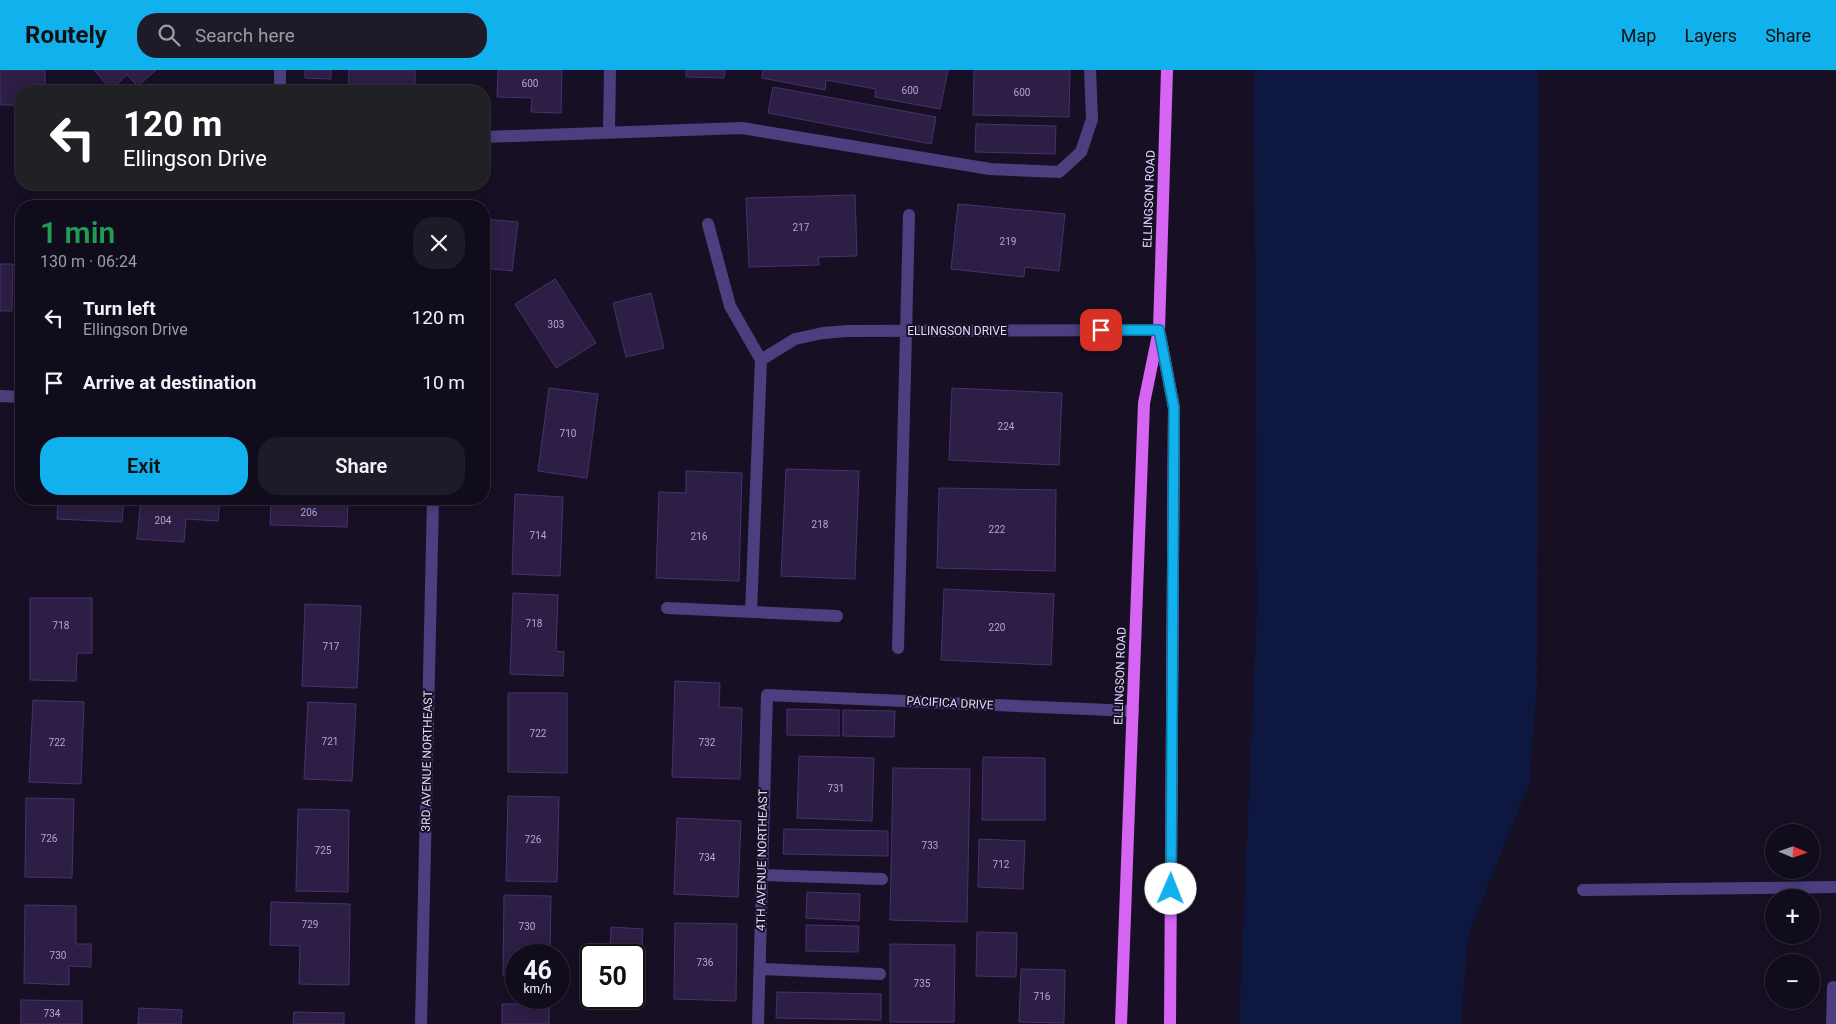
<!DOCTYPE html>
<meta charset="utf-8">
<style>
body{margin:0;font-family:Roboto,sans-serif;background:#1e1a28;color:#f1f3f6;height:100vh;display:flex;flex-direction:column;font-size:19px;white-space:nowrap}
*{box-sizing:border-box;margin:0}
p{font-size:16px;color:#9c9ba3}
.icon{flex:none;width:28px;height:28px;fill:none;stroke:currentColor;stroke-width:2;stroke-linecap:round;stroke-linejoin:round}
.map{position:relative;flex:1;overflow:hidden}
.details{position:absolute;left:15px;top:130px;width:475px;height:305px;display:flex;flex-direction:column;background:#110c1b;border-radius:20px;box-shadow:0 2px 12px #0003,0 0 0 1px #302c3a}
.details>*{flex:none}
.top-card{position:absolute;left:15px;top:15px;width:475px;height:105px;border-radius:20px;box-shadow:0 2px 12px #0003,0 0 0 1px #302c3a;background:#202124;color:#fff;overflow:hidden}
.needle{width:32px;rotate:92deg}
.buttons{position:absolute;left:1765px;top:754px;display:grid;gap:10px}
.buttons a{display:grid;place-items:center;width:55px;height:55px;border-radius:50%;background:#110c1b;box-shadow:0 2px 12px #0003,0 0 0 1px #302c3a;font-size:25px}
.speed{position:absolute;left:505px;top:874px;display:flex;gap:10px;font-size:25px;font-weight:700;text-align:center}
.speed>*{display:grid;place-content:center;width:65px;height:65px;border-radius:50%;background:#110c1b;box-shadow:0 2px 12px #0003,0 0 0 1px #302c3a;line-height:1}
.speed small{font-size:12px;font-weight:400}
.speed .limit{border:2px solid #111;border-radius:8px;background:#fff;color:#111}
.pin{position:absolute;display:grid;place-items:center;width:42px;height:42px;color:#fff;margin:-21px;border-radius:10px;box-shadow:0 2px 8px #0006}
.me{position:absolute;width:55px;margin:-28px;rotate:1deg;stroke-linejoin:round;filter:drop-shadow(0 0 4px #0008)}
.turn{display:flex;align-items:center;gap:18px;height:105px;padding:0 25px;font-size:22px}
.turn .icon{width:65px;height:65px;stroke-width:2.5}
.turn b{display:block;font-size:35px;line-height:42px}
.round{display:grid;place-items:center;flex:none;width:52px;height:52px;border-radius:20px;background:#1e1a28}
.overview{display:flex;align-items:center;justify-content:space-between;height:85px;padding:0 25px}
h1{font-size:30px;font-weight:600;line-height:38px;color:#1e9e55}
.button{display:flex;gap:10px;margin-top:auto;padding:10px 25px}
.button a{flex:1;height:58px;border-radius:20px;background:#11b1ed;color:#111;font-size:20px;font-weight:600;line-height:58px;text-align:center}
.button a+a{background:#1e1a28;color:#f1f3f6}
ul{padding:0;list-style:none}
li{display:flex;align-items:center;gap:15px;height:65px;padding:0 25px}
li div{flex:1}
li b{display:block;font-size:19px}
li em{font-style:normal}
header{display:flex;align-items:center;gap:30px;box-sizing:border-box;height:70px;padding:0 25px;background:#11b1ed;color:#111}
header strong{font-size:24px}
nav{display:flex;gap:28px;margin-inline-start:auto;font-size:18px}
.search{width:350px;height:45px;background:#1e1a28;display:flex;align-items:center;gap:12px;box-sizing:border-box;padding:0 18px;border-radius:20px;color:#9c9ba3;font-size:19px}
.map>svg:first-child{display:block}
.water{fill:#0e1740}
.building{fill:#2c1e44;stroke:#48316e}
.lines{fill:none;stroke-linecap:round;stroke-linejoin:round}
.minor{stroke:#4c3f7f;stroke-width:12}
.major{stroke:#d765f4;stroke-width:12}
.route-casing{stroke:#0b739a;stroke-width:12}
.route{stroke:#11b1ed;stroke-width:9}
.labels{text-anchor:middle;dominant-baseline:central;stroke-width:4;stroke-linejoin:round;paint-order:stroke}
.number-label{font-size:10px;fill:#b4a8ce}
.street-label{font-size:12px;fill:#e1d6fc;stroke:#171024}
</style>
<header>
<strong>Routely</strong>
<div class="search"><svg class="icon" aria-label="search" viewBox="0 0 24 24"><circle cx="10" cy="10" r="6"/><path d="M15 15l6 6"/></svg>Search here</div>
<nav><a>Map</a><a>Layers</a><a>Share</a></nav>
</header>
<div class="map">
<svg width="1836" height="954" viewBox="0 0 1836 954">
<rect width="100%" height="100%" fill="#171024"/>
<path class="water" d="M1254 0H1538L1537 617 1529 714 1468 866 1461 954H1239L1257 539Z"/>
<path class="building" d="M0 0H45V21H21V35H0Z
M94 0H156L138 16 127 5 111 19Z
M305 0H331V9L305 8Z
M349 0H415V21H348Z
M498 0H562L561 43 531 42 532 28 497 27Z
M686 0H725L724 8 686 7Z
M763 0H948L940 39 875 27 876 19 826 10 825 20 762 8Z
M974 0H1070L1069 47 973 45Z
M773 17 936 47 931 74 768 43Z
M976 54 1056 56 1055 84 975 82Z
M855 125 857 186 818 187 819 195 749 197 746 128Z
M958 134 1065 144 1059 201 1025 197 1024 207 951 199Z
M484 149 518 152 512 201 484 198Z
M0 194H13L12 241H0Z
M555 209 596 273 556 298 515 234Z
M651 223 664 278 626 287 613 233Z
M549 318 598 324 587 408 538 401Z
M952 318 1062 323 1059 395 949 390Z
M786 399 859 401 855 509 781 506Z
M686 401 742 403 739 511 656 508 659 422 686 423Z
M939 418 1056 420 1055 501 937 498Z
M515 424 563 427 560 506 512 504Z
M58 429H124L122 452 57 449Z
M141 429H220L218 451 186 449 184 472 137 469Z
M271 429H348L347 457 270 455Z
M944 519 1054 524 1051 595 941 590Z
M513 523 558 525 556 581 564 582 563 606 510 604Z
M30 528H92V583H77L76 611 30 610Z
M305 534 361 536 357 618 302 616Z
M675 611 720 613 719 637 742 638 740 709 672 707Z
M508 623H567V703L508 702Z
M33 630 84 632 81 714 29 712Z
M308 632 356 634 352 711 304 709Z
M787 639 839 640V666L787 665Z
M843 640 895 641 894 667 843 666Z
M799 686 874 688 872 751 797 748Z
M983 687 1045 688V750H982Z
M893 698 970 699 967 852 890 850Z
M508 726 559 727 557 812 506 811Z
M26 728 74 729 72 808 25 807Z
M298 739 349 740 348 822 296 821Z
M677 748 741 751 738 827 674 824Z
M784 759 888 761V786L783 784Z
M979 769 1025 771 1023 819 978 817Z
M807 822 860 824 859 851 806 848Z
M504 825 551 826 550 885H516V905H503Z
M271 832 350 834 349 915 299 914 300 876 270 875Z
M25 835 76 836V874H91V897L69 896V915L24 913Z
M675 853 737 854 736 931 674 929Z
M806 855 859 856 858 882 806 881Z
M611 857 643 859 640 909H634V885H610Z
M977 862 1017 863 1016 907 976 906Z
M890 874 955 875 954 952H890Z
M1021 899 1065 900 1064 953 1019 952Z
M777 922 881 924V950L776 948Z
M21 930 82 931V954H21Z
M502 934H549V954H502Z
M139 938 182 940 181 954H138Z
M294 942 344 943V954H293Z"/>
<g class="lines">
<path class="minor" d="M280 21V0
M609 62 610 0
M484 67 742 58 990 99 1059 102 1081 82 1092 49 1090 0
M708 154 730 236 761 290 751 542
M761 290 795 269 823 263 848 261 1159 260
M0 326 21 327
M667 538 837 546
M898 578 909 145
M762 805 882 809
M1583 820 1836 817
M760 899 880 904
M421 954 433 429
M758 954 767 625 1133 641
M1832 954 1833 917"/>
<path class="major" d="M1160 265 1174 338 1170 954
M1121 954 1144 333 1159 260 1167 0"/>
</g>
<g class="lines">
<g class="route-casing">
<path id="route" d="M1101 260H1159L1174 338 1171 819"/>
</g>
<use href="#route" class="route"/>
</g>
<g class="labels">
<g class="number-label">
<text x="530" y="13">600</text>
<text x="910" y="20">600</text>
<text x="1022" y="22">600</text>
<text x="801" y="157">217</text>
<text x="1008" y="171">219</text>
<text x="556" y="254">303</text>
<text x="1006" y="356">224</text>
<text x="568" y="363">710</text>
<text x="309" y="442">206</text>
<text x="163" y="450">204</text>
<text x="820" y="454">218</text>
<text x="997" y="459">222</text>
<text x="538" y="465">714</text>
<text x="699" y="466">216</text>
<text x="534" y="553">718</text>
<text x="61" y="555">718</text>
<text x="997" y="557">220</text>
<text x="331" y="576">717</text>
<text x="538" y="663">722</text>
<text x="330" y="671">721</text>
<text x="57" y="672">722</text>
<text x="707" y="672">732</text>
<text x="836" y="718">731</text>
<text x="49" y="768">726</text>
<text x="533" y="769">726</text>
<text x="930" y="775">733</text>
<text x="323" y="780">725</text>
<text x="707" y="787">734</text>
<text x="1001" y="794">712</text>
<text x="310" y="854">729</text>
<text x="527" y="856">730</text>
<text x="58" y="885">730</text>
<text x="705" y="892">736</text>
<text x="922" y="913">735</text>
<text x="1042" y="926">716</text>
<text x="52" y="943">734</text>
</g>
<g class="street-label">
<text transform="translate(1149 129) rotate(-88)">ELLINGSON ROAD</text>
<text x="957" y="261">ELLINGSON DRIVE</text>
<text transform="translate(1120 606) rotate(-88)">ELLINGSON ROAD</text>
<text transform="translate(950 633) rotate(3)">PACIFICA DRIVE</text>
<text transform="translate(427 691) rotate(-89)">3RD AVENUE NORTHEAST</text>
<text transform="translate(762 790) rotate(-89)">4TH AVENUE NORTHEAST</text>
</g>
</g>
</svg>
<div class="buttons">
<a><svg class="needle" viewBox="-14 -14 28 28"><path d="M0-13l5 13h-10z" fill="#e53935"/><path d="M0 13l5-13h-10z" fill="#9c9ba3"/></svg></a>
<a>+</a>
<a>−</a>
</div>
<div class="speed"><div>46<small>km/h</small></div><div class="limit">50</div></div>
<div class="pin" style="left:1101px;top:260px;background:#d93025"><svg class="icon" aria-label="arrive" viewBox="0 0 24 24"><path d="M6 21V4h12l-3 4 3 4H6"/></svg></div>
<svg class="me" style="left:1171px;top:819px" viewBox="-20 -20 40 40"><circle r="19" fill="#fff"/><path d="M0-13L10 11 0 6-10 11z" fill="#11b1ed"/></svg>
<div class="top-card">
<div class="turn"><svg class="icon" aria-label="left" viewBox="0 0 24 24"><path d="M17 20v-9H6M10 6l-5 5 5 5"/></svg><div><b>120 m</b>Ellingson Drive</div></div>
</div>
<section class="details">
<div class="overview"><div><h1>1 min</h1><p>130 m · 06:24</p></div><a class="round"><svg class="icon" aria-label="close" viewBox="0 0 24 24"><path d="M6 6l12 12M18 6L6 18"/></svg></a></div>
<ul>
<li><svg class="icon" aria-label="left" viewBox="0 0 24 24"><path d="M17 20v-9H6M10 6l-5 5 5 5"/></svg><div><b>Turn left</b><p>Ellingson Drive</p></div><em>120 m</em></li>
<li><svg class="icon" aria-label="arrive" viewBox="0 0 24 24"><path d="M6 21V4h12l-3 4 3 4H6"/></svg><div><b>Arrive at destination</b></div><em>10 m</em></li>
</ul>
<div class="button"><a>Exit</a><a>Share</a></div>
</section>
</div>
